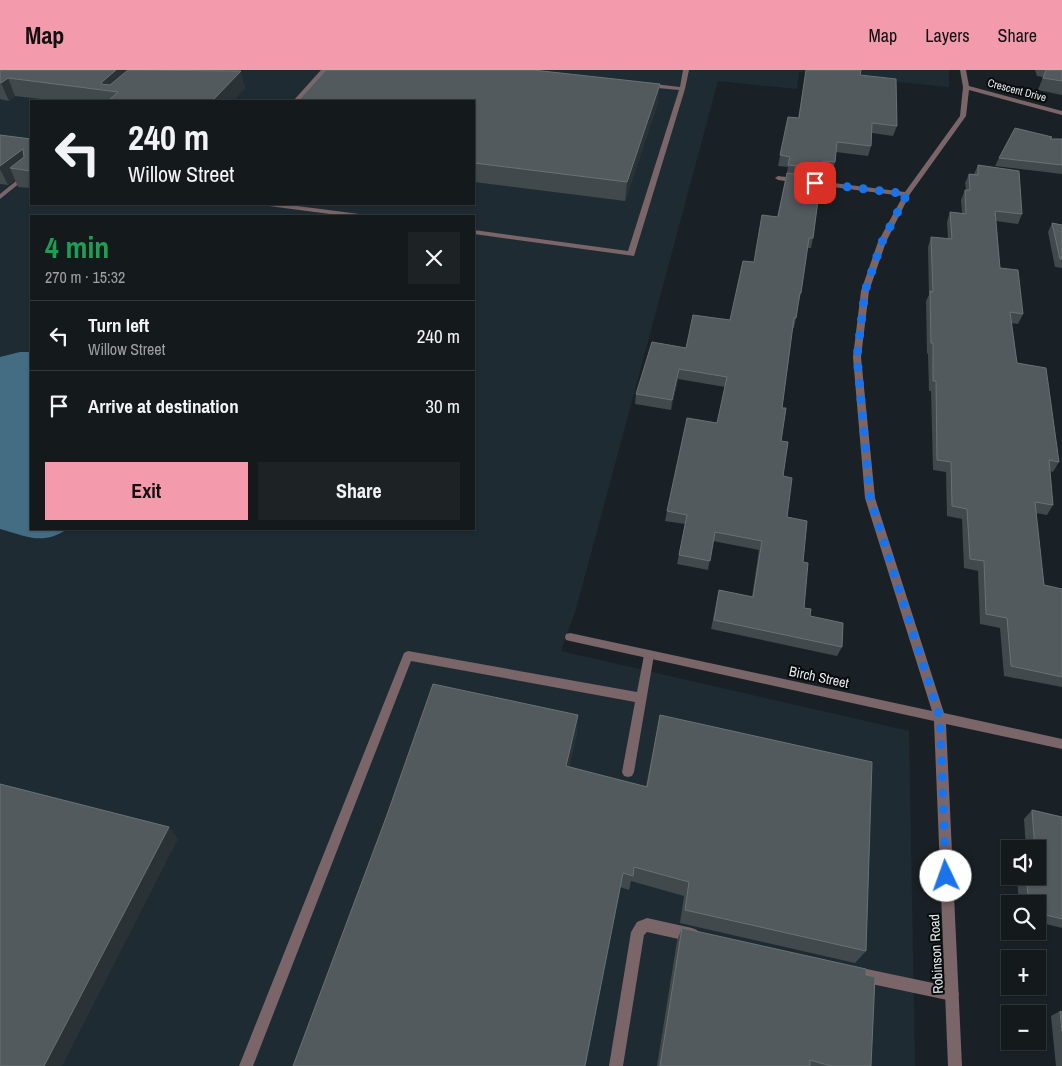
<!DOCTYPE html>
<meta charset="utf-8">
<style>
body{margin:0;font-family:"Archivo Narrow",sans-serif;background:#1d2225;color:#f1f3f6;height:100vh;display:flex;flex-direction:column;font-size:19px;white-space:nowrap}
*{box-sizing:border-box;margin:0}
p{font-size:16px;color:#9da0a3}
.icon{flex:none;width:28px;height:28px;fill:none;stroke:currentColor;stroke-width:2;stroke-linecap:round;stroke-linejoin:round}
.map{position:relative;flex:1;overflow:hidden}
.side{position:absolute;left:30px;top:145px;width:445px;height:315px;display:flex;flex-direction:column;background:#14191c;border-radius:0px;box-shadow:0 1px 4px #0004,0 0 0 1px #33383b}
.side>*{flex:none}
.banner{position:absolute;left:30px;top:30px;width:445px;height:105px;border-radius:0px;box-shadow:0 1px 4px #0004,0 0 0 1px #33383b;background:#14191c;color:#f1f3f6;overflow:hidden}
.buttons{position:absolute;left:1001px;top:770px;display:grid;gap:10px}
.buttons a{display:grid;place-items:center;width:45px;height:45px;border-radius:0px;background:#14191c;box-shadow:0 1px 4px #0004,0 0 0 1px #33383b;font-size:25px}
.pin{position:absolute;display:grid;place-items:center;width:42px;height:42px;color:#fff;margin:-21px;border-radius:10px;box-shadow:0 2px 8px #0006}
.me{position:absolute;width:55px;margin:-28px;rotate:357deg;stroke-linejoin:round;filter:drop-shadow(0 0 4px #0008)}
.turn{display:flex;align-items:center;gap:18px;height:105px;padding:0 15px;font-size:22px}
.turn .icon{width:65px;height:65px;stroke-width:2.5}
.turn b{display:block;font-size:35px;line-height:42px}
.round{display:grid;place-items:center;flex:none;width:52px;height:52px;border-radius:0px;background:#1d2225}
.summary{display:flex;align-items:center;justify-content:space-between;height:85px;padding:0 15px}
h1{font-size:30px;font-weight:800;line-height:38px;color:#1e9e55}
.primary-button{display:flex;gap:10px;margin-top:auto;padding:10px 15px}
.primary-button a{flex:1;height:58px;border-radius:0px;background:#f39aac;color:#111;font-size:20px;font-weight:800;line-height:58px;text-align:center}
.primary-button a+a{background:#1d2225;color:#f1f3f6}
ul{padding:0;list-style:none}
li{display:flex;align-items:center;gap:15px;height:70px;padding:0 15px;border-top:1px solid #33383b}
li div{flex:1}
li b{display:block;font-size:19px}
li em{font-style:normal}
header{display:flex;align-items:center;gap:30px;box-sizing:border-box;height:70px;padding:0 25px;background:#f39aac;color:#111}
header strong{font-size:24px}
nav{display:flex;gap:28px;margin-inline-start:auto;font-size:18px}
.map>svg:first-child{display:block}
.built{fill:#1e2b33;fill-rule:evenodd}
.water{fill:#446d84}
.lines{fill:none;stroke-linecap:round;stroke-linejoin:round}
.lane{fill:#7a6569;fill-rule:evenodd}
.street{fill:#7a6569;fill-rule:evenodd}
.wall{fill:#41494d}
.shaded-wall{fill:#2a3236}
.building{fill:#535a5e;stroke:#6a7174}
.route{stroke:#1a73e8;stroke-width:9;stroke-dasharray:0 16.2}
.labels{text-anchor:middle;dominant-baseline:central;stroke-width:4;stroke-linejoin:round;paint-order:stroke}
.far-street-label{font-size:11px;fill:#e4e9ec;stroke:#080b0c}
.street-label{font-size:14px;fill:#e4e9ec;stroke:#080b0c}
</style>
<header>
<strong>Map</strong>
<nav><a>Map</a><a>Layers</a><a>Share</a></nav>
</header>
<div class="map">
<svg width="1062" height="996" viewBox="0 0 1062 996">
<rect width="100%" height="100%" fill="#1a2126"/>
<path class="built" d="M0 0H949V17L799 2 797 19 718 11 576 539 561 581 909 661 915 996H0ZM31 31H474V134H31ZM31 146H474V459H31Z"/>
<path class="water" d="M20 282H31V459H67C43 476 26 466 0 459V287Z"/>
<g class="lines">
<path class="lane" d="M321 0H327L299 31H293Z
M683 0H689L685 19 634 186 474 164V160L628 181 679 20 646 17 643 15 646 13 680 17Z
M31 99V104L0 129V124Z
M266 134H282L359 144 362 146H345L269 136Z
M649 580 653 582 654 585 634 702 632 706 628 707 624 706 622 702 635 632 411 591 253 996H239L404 583 408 581 637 622 644 585 645 582Z
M647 848 692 858 697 860 699 865 697 870 692 872 647 862 644 865 623 996H609L631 862 637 852Z
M862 898 952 917 957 919 959 924 957 929 952 931 862 912 857 910 855 905 857 900Z"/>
<path class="street" d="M960 0H966L969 16 1062 41V45L969 20 966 46 910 124 886 172 869 221 861 287 875 428 944 643 1062 669V679L946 654 962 996H948L934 651 570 571 566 570 565 567 566 564 570 563 932 641 865 428 853 287 861 221 878 172 903 126 778 110 775 108 778 106 905 122 960 46 963 17Z"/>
</g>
<path class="wall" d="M0 0H239L245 18 233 31H58L15 26 9 31 0 29Z
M806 0H861L860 5 897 56 893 66 872 63 871 76 868 86 836 82 835 92 832 103 822 101 820 108 813 168 811 178H807L801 223 798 233 796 248 794 258H792L782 338 781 371 783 406 787 447 803 492 804 538 810 546 842 577 837 586 711 559 719 520 752 527 759 480 713 471 708 500 677 494 685 454 665 451 667 441 717 353 725 317 678 309 671 340 635 334 636 324 686 278 730 250 754 192 777 147 788 97 778 96 788 47 798 48Z
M1035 0H1062V25L1038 20 1043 7 1037 6Z
M474 31 658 32 625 131 474 112Z
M0 65 31 69V118L18 117 15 110 8 115 0 114Z
M1051 69H1062V104L995 96 999 88Z
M978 95 1022 144 1018 154 996 151 1000 198 1023 244 1018 254 1011 253 1017 293 1059 392 1053 402 1050 401 1053 435 1047 445 1036 443 1044 515 1062 519V617L1004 606 1000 558 980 554 978 501 964 498 962 449 947 446 946 402 933 400 931 321H929L928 284 927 283 926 231 929 225 928 177 931 167 948 169 947 152 950 142 962 143 961 130 965 120H966L965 113 969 104H974Z
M151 134H166L164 135Z
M1052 153 1062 155V198L1055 197 1048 162Z
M660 645 866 881 855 893 680 853 684 826 631 811 629 820 620 817 387 745 577 662 569 697 646 716Z
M1032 740 1062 747V858L1038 852V834H1019L1017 806H1038V779H1026L1024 749Z
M682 858 866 905 871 996H657L677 871Z
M1060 941 1062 942V996H1056L1051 946Z"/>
<path class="shaded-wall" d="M116 0H144L118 22 101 14 102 12Z
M241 1 245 18 233 31H212Z
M8 8 15 26 9 31 1 13Z
M660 14 658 32 625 131 627 112Z
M23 79 31 97 10 98 15 110 8 115 0 99V96Z
M679 299 678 309 671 340 672 330Z
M578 645 577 662 565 713 566 696Z
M169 757 178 769 62 996H44Z"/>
<path class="building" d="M0 0H116L102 12 101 14 110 15 128 0 241 1 212 31H108L118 22 8 8 1 13 0 12Z
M326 0H533L660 14 627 112 474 93V31H298Z
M806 0H861L860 5 896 9 897 56 872 53 871 76 837 72 835 92 823 91 822 99 788 95 790 87 780 85 788 47 799 48Z
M1046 0H1062V11L1043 8Z
M1015 58 1052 67 1050 69H1062V95L999 88Z
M0 65 31 69V101L10 98 24 87 23 79 0 96Z
M978 95 1019 101 1022 144 995 141 1000 198 1018 200 1023 244 1010 242 1017 293 1046 298 1059 392 1049 390 1053 435 1035 432 1044 515 1062 519V607L1011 596 1007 548 986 544 984 491 970 489 967 439 952 436 951 392 937 390 936 311H933V273H931L930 221 933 222 931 167 952 169 950 142 966 144 965 120H970L969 104 978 105Z
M787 103 821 108 813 168H809L801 223H800L796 248H794L782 338H786L781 371 788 372 783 406 792 408 787 447 807 451 803 492 808 493 804 538 811 539 810 546 843 553 842 577 714 550 719 520 753 527 762 471 715 462 710 491 679 485 687 445 667 441 687 348 717 353 727 307 679 299 672 330 636 324 652 272 686 278 693 245 730 250 743 191 754 192 762 145 778 147Z
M1052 153 1062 155V189H1060Z
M433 614 578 645 566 696 647 717 660 645 872 692 866 881 685 840 689 812 634 797 633 806 623 803 585 996H293L387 745Z
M0 714 169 757 44 996H0Z
M1032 740 1062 747V849L1038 843V834H1029L1026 806H1038V779H1035Z
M682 858 866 899V905L875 907 871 996H831L810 990V996H660Z
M1060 941 1062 942V961Z"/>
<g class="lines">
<path class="route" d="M815 113 907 124 882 172 865 221 857 287 870 428 940 648 946 806"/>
</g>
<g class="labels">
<g class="far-street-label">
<text transform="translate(1017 20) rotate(15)">Crescent Drive</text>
</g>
<g class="street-label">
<text transform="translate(819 607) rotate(12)">Birch Street</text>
<text transform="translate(936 884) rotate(-93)">Robinson Road</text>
</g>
</g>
</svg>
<div class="buttons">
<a><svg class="icon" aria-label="sound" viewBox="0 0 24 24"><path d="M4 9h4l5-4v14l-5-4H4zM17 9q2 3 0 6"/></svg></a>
<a><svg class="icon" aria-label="search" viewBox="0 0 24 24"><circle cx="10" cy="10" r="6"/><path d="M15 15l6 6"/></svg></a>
<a>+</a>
<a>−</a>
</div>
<div class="pin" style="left:815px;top:113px;background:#d93025"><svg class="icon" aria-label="arrive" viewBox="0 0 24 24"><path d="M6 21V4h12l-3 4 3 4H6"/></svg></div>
<svg class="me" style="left:946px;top:806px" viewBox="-20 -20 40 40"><circle r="19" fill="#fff"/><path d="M0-13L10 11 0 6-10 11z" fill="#1a73e8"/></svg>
<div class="banner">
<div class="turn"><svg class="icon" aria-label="left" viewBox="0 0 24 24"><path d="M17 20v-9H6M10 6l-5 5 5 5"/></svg><div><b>240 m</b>Willow Street</div></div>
</div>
<section class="side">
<div class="summary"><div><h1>4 min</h1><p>270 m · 15:32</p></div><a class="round"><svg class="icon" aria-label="close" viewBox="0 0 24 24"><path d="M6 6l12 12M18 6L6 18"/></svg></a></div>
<ul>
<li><svg class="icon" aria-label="left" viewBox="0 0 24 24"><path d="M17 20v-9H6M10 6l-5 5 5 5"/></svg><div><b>Turn left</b><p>Willow Street</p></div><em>240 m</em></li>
<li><svg class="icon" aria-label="arrive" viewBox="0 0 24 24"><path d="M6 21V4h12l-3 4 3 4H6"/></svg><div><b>Arrive at destination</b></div><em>30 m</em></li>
</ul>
<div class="primary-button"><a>Exit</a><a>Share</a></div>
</section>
</div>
